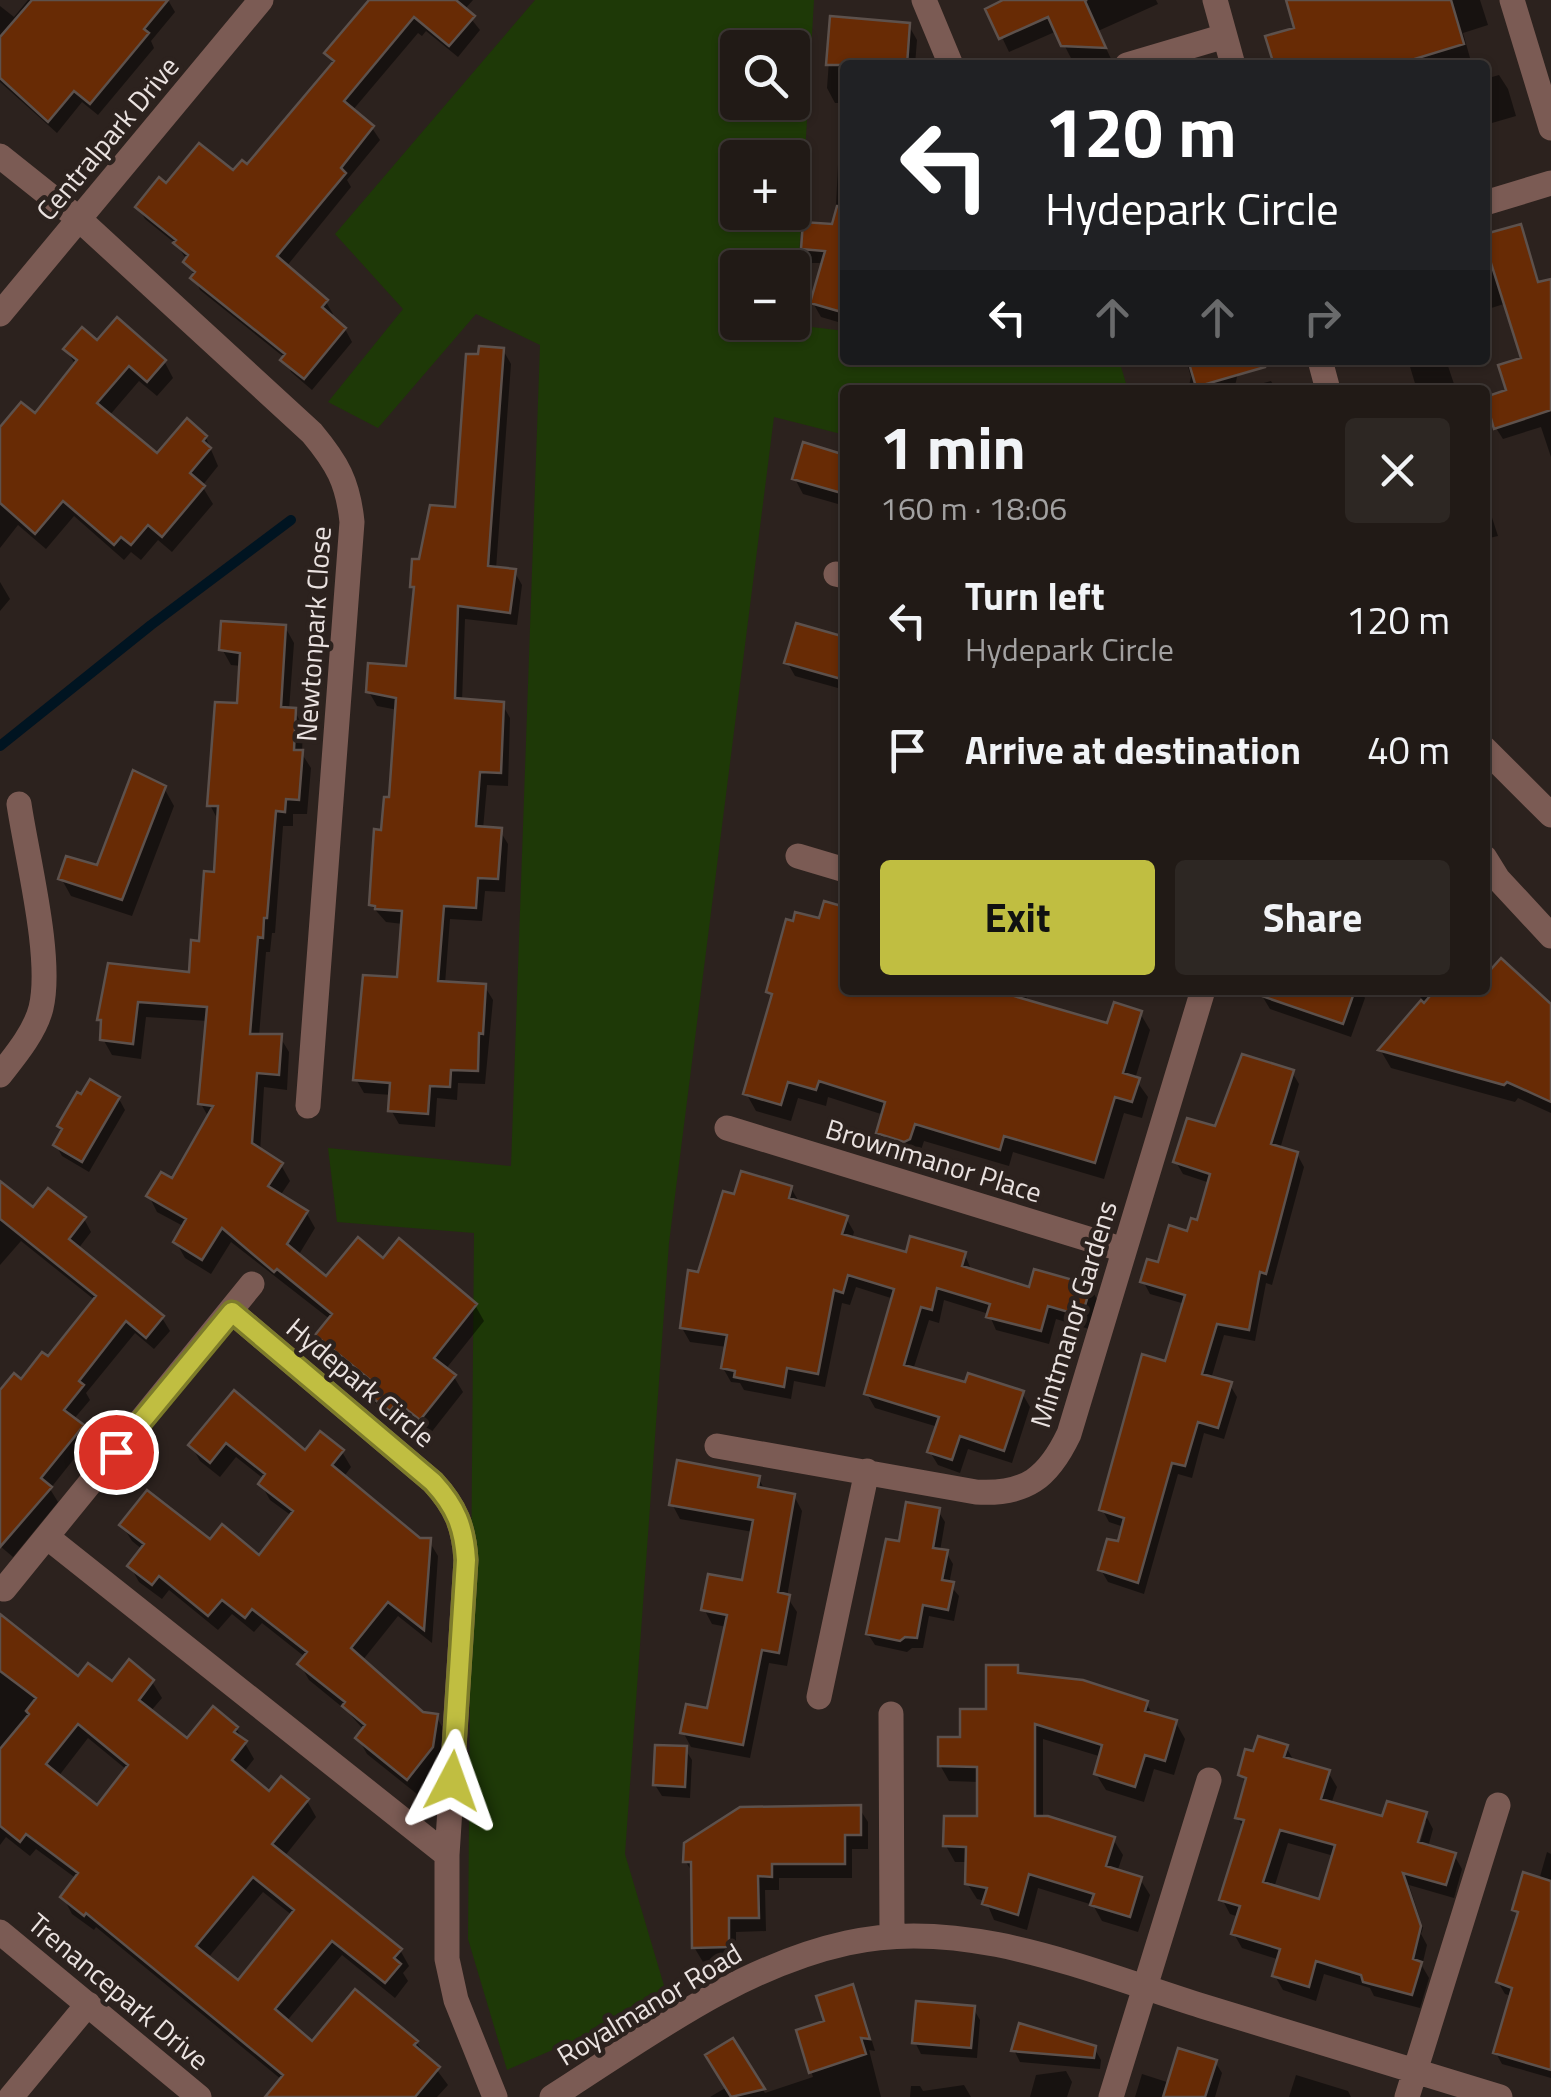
<!DOCTYPE html>
<meta charset="utf-8">
<style>
body{margin:0;font-family:"Titillium Web",sans-serif;background:#2d2723;color:#f1f3f6;height:100vh;display:flex;flex-direction:column;font-size:38px;white-space:nowrap}
*{box-sizing:border-box;margin:0}
p{font-size:32px;color:#a2a1a1}
.icon{flex:none;width:55px;height:55px;fill:none;stroke:currentColor;stroke-width:2;stroke-linecap:round;stroke-linejoin:round}
.map{position:relative;flex:1;overflow:hidden}
.sheet{position:absolute;left:840px;top:385px;width:650px;height:610px;display:flex;flex-direction:column;background:#211a16;border-radius:10px;box-shadow:0 2px 8px #0004,0 0 0 2px #3e3835}
.sheet>*{flex:none}
.guide{position:absolute;left:840px;top:60px;width:650px;height:305px;border-radius:10px;box-shadow:0 2px 8px #0004,0 0 0 2px #3e3835;background:#202124;color:#fff;overflow:hidden}
.buttons{position:absolute;left:720px;top:30px;display:grid;gap:20px}
.buttons a{display:grid;place-items:center;width:90px;height:90px;border-radius:10px;background:#211a16;box-shadow:0 2px 8px #0004,0 0 0 2px #3e3835;font-size:50px}
.pin{position:absolute;display:grid;place-items:center;width:85px;height:85px;color:#fff;margin:-42px;border:5px solid #fff;border-radius:50%;box-shadow:0 2px 10px #0007}
.me{position:absolute;width:110px;margin:-55px;rotate:4deg;stroke-linejoin:round;filter:drop-shadow(0 0 8px #0008)}
.turn{display:flex;align-items:center;gap:35px;height:210px;padding:0 40px;font-size:45px}
.turn .icon{width:130px;height:130px;stroke-width:2.5}
.turn b{display:block;font-size:70px;line-height:85px}
.lanes{display:flex;align-items:center;height:95px;padding:0 40px;background:#0003;justify-content:center;gap:50px;direction:ltr}
.lanes .off{opacity:.35}
.round{display:grid;place-items:center;flex:none;width:105px;height:105px;border-radius:10px;background:#2d2723}
.summary{display:flex;align-items:center;justify-content:space-between;height:170px;padding:0 40px}
h1{font-size:60px;font-weight:700;line-height:75px}
.cta{display:flex;gap:20px;margin-top:auto;padding:20px 40px}
.cta a{flex:1;height:115px;border-radius:10px;background:#c0be41;color:#111;font-size:40px;font-weight:700;line-height:115px;text-align:center}
.cta a+a{background:#2d2723;color:#f1f3f6}
ul{padding:0;list-style:none}
li{display:flex;align-items:center;gap:30px;height:130px;padding:0 40px}
li div{flex:1}
li b{display:block;font-size:38px}
li em{font-style:normal}
.map>svg:first-child{display:block}
.green{fill:#1e3907;fill-rule:evenodd}
.shadow{fill:#0007;fill-rule:evenodd}
.lines{fill:none;stroke-linecap:round;stroke-linejoin:round}
.stream{stroke:#001421;stroke-width:10}
.building{fill:#682b05;stroke:#5d514c;stroke-width:2.5;fill-rule:evenodd}
.minor{stroke:#7b5b54;stroke-width:25}
.route-casing{stroke:#7d7c2a;stroke-width:25}
.route{stroke:#c0be41;stroke-width:18}
.labels{text-anchor:middle;dominant-baseline:central;stroke-width:9;stroke-linejoin:round;paint-order:stroke}
.street-label{font-size:28px;fill:#eae2e0;stroke:#2c221e}
</style>
<div class="map">
<svg width="1551" height="2097" viewBox="0 0 1551 2097">
<rect width="100%" height="100%" fill="#2c221e"/>
<path class="green" d="M535 0H814L795 325 845 331V360H1119L1128 390H845V435L774 417 669 1243 625 1854 668 1999 507 2070 468 1939 474 1233 337 1222 328 1148 511 1166 540 345 476 314 378 428 328 402 403 309 335 234ZM738 48H792V102H738ZM738 158H792V212H738ZM738 268H792V322H738Z"/>
<path class="shadow" d="M28 0H168L175 12 151 41 154 48 98 115 82 102 57 133 0 82V6L14 17Z
M373 0H473L464 10 480 30 458 57 426 31 422 36 418 33 352 111 372 128 380 140 347 180 351 187 286 267 326 302 333 314 330 318 345 329 352 342 312 390 291 372 285 358 200 290 187 260 176 244 145 219 138 207 166 186 233 174 247 168 334 65 327 53Z
M1005 0H1156L1158 4 1098 31 1112 61 1072 60 1057 31 1009 52 989 10Z
M1288 0H1480L1488 25 1463 33 1472 65H1277L1297 29Z
M832 19 909 26 917 40 915 65H845V324L821 317 813 303 824 263H812L804 249 835 227 841 103H835L827 88Z
M1499 75 1508 89 1516 116 1485 125V79Z
M1520 226 1540 284 1551 281V457L1541 427 1503 439 1496 428 1524 359 1507 303 1485 310V237Z
M97 343 164 361 173 378 157 396 139 381 109 416 157 457 206 438 218 466 202 486 213 504 172 552 158 540 141 560 131 552 124 560 74 516 46 549 18 525 0 548V445L36 417 76 366 66 349Z
M503 350 511 364 496 569 514 571 522 585 517 625 465 619 462 701 502 704 510 718 508 786 487 785 483 829 500 831 508 844 505 892 485 891 482 921 450 919 445 984 485 987 493 1000 485 1084 458 1083 457 1100 437 1098 435 1127 399 1124 391 1110 392 1095 364 1093 356 1079 399 980 403 924 386 922 371 905 391 799 398 710 377 706 369 692 408 668 416 592 413 586 421 562 457 510Z
M1186 360H1241L1234 390H1188L1191 377Z
M1408 360H1446L1456 390H1417Z
M1271 381 1276 390H1250L1249 387Z
M845 457V506L803 494 795 479Z
M1485 496 1498 536 1485 539Z
M0 582 10 599 0 611Z
M285 627 294 643 289 710H294L303 726 302 754 311 768 307 814H293V826H283L275 933H272L270 952H266L259 1036 280 1037 289 1052 287 1090 264 1087 260 1152 281 1165 290 1181 280 1196 306 1212 315 1228 298 1256 326 1280 383 1261 475 1305 484 1321 445 1370 454 1377 463 1392 430 1434 406 1416 399 1425 379 1409 370 1394 374 1389 327 1350 318 1335 331 1320 231 1242 211 1274 185 1258 176 1242 185 1227 157 1212 149 1196 173 1182 209 1118 201 1104 208 1021 146 1017 141 1059 112 1055 103 1039 104 1026 100 1019 105 978 192 975 216 874 219 822 210 805 239 706 242 666 231 665 222 649Z
M845 640V690L795 676 787 662Z
M164 788 174 806 132 916 71 896 61 878 99 868Z
M845 909V990H1028L1026 1002 1109 1026 1140 1013 1150 1030 1135 1079 1148 1097 1142 1118 1124 1113 1104 1179 1013 1152 1009 1166 924 1141 919 1156 915 1158 888 1150 878 1132 884 1115 828 1097 826 1106 798 1098 791 1121 756 1111 746 1093 773 999 769 991 821 921Z
M1485 977 1551 1008V1113L1518 1098 1515 1102 1391 1068 1381 1051 1424 1008V1002L1415 990H1485Z
M1263 990H1360L1365 998 1351 1037 1270 1009 1261 994Z
M1292 1072 1299 1084 1280 1149 1297 1154 1304 1167 1272 1285 1266 1283 1255 1341 1224 1335 1211 1379 1230 1385 1237 1397 1224 1439 1204 1433 1192 1478 1178 1474 1144 1594 1108 1582 1101 1570 1120 1544 1124 1527 1109 1522 1102 1509 1167 1364 1185 1304 1150 1294 1143 1281 1199 1223 1210 1183 1183 1174 1176 1162Z
M119 1099 125 1110 89 1172 62 1156 56 1145 63 1132 60 1126Z
M0 1184 34 1210 84 1219 91 1232 78 1249 162 1318 170 1331 154 1349 135 1333 86 1393 90 1400 73 1420 89 1440 50 1489 58 1502 13 1557 0 1546V1425L96 1301 21 1241 0 1265Z
M791 1188 799 1202 846 1218 854 1232 852 1239 907 1255H965L972 1272 1031 1290 1090 1287 1098 1301 1089 1329 1056 1319 1049 1344 996 1330 989 1314 944 1300 939 1323 929 1320 913 1370 967 1386 1022 1393 1030 1407 1012 1463 968 1449 960 1473 938 1465 930 1452 938 1427 875 1408 867 1394 894 1299 856 1287 850 1305 842 1303 825 1387 794 1381 791 1399 744 1390 740 1383 731 1382 723 1368 727 1347 690 1342 682 1328 700 1275 736 1198Z
M234 1394 305 1454 342 1452 351 1467 343 1478 419 1540 429 1541 438 1556 432 1643 398 1616 362 1661 422 1714 436 1716 445 1732 441 1764 417 1794 367 1754 358 1738 364 1730 347 1711 309 1680 300 1664 305 1657 262 1623 254 1632 232 1614 218 1630 169 1590 162 1599 139 1582 130 1566 143 1550 132 1541 122 1525 210 1542 259 1558 292 1516 270 1500 261 1484 264 1479 236 1457 220 1477 200 1461 191 1445Z
M758 1478 765 1490 794 1496 802 1511 787 1597 797 1612 787 1666 769 1663 750 1758 691 1747 683 1732 709 1711 727 1627 712 1624 704 1609 744 1583 753 1532 680 1519 672 1504Z
M938 1511 945 1522 940 1551 946 1552 953 1564 949 1584 959 1596 954 1621 929 1616 923 1648H912L907 1652 875 1645 868 1634Z
M0 1623 79 1679 112 1684 152 1682 162 1698 150 1712 187 1741 236 1728 254 1759 243 1773 269 1795 307 1801 316 1817 284 1857 400 1950 409 1966 403 1973 408 1981 395 1998 342 1955 286 2022 313 2045 416 2042 448 2085 437 2097H281L282 2080 96 1927 94 1930 72 1914 63 1897 77 1879 36 1849 30 1856 6 1837 0 1845ZM88 1738 127 1770 97 1808 58 1777ZM263 1892 293 1916 239 1983 207 1959Z
M1016 1667 1021 1676 1146 1703 1154 1716 1176 1723 1185 1739 1174 1775 1154 1769 1144 1802 1106 1790 1096 1774 1102 1757 1043 1739V1819L1113 1839 1123 1855 1117 1872 1140 1879 1150 1895 1138 1932 1102 1921 1093 1905 1038 1888 1027 1930 994 1920 986 1901 977 1899 967 1883 968 1862H955L946 1846 980 1819V1782L949 1781 940 1765 988 1712Z
M1286 1747 1295 1763 1328 1772 1337 1787 1331 1804 1384 1819 1425 1814 1433 1829 1428 1847 1454 1855 1462 1869 1454 1898 1409 1885 1423 1928 1421 1934 1427 1945 1422 1966 1429 1978 1420 2008 1374 1996 1370 1988 1324 1974 1316 2001 1283 1990 1275 1976 1280 1960 1242 1948 1234 1934 1239 1917 1230 1914 1222 1899 1244 1829 1237 1817 1247 1785 1241 1775ZM1421 1822H1426L1417 1854 1412 1853ZM1288 1843 1334 1856 1320 1902 1274 1888Z
M685 1749 692 1760 690 1798 662 1796 655 1785Z
M859 1808 868 1822V1849H852V1878H779V1890H765L766 1931 736 1932V1961L703 1962 694 1947V1875L686 1862Z
M1547 1852 1551 1854V1932L1523 1924 1515 1910 1539 1880Z
M1551 1972V2078L1502 2064 1496 2053 1512 1996 1505 1994 1498 1982Z
M852 1987 859 1999 875 2051 869 2050 881 2097H710L727 2087 732 2042 765 2093 813 2077 799 2032 827 2023Z
M973 2008 980 2020 977 2058 921 2054 915 2042Z
M1094 2048 1101 2060 1100 2069 1020 2062 1014 2050Z
M1215 2062 1222 2073 1215 2097H1135L1142 2074 1170 2083Z
M1066 2071 1072 2082 1067 2097H1030L1036 2075Z
M1296 2075 1348 2091 1351 2097H1289Z
M964 2085 971 2097H910L911 2086H920L923 2091Z"/>
<g class="lines">
<path class="stream" d="M0 746 151 625 291 520"/>
</g>
<path class="building" d="M32 0H168L144 29 149 33 90 104 74 91 48 122 0 78V37Z
M369 0H456L475 16 449 46 414 17 344 101 374 126 341 168 346 173 277 256 328 300 322 307 346 328 304 379 280 360 285 354 190 278 195 272 183 262 188 255 173 243 176 240 135 207 159 177 166 183 199 143 233 170 242 160 247 164 334 61 324 53Z
M1003 0H1087L1085 1 1106 48 1061 46 1048 17 999 39 985 9Z
M1286 0H1451L1464 44 1395 65H1274L1265 36 1294 28Z
M830 16 910 23 907 65H826Z
M837 206 845 207V313L810 303 825 251 801 249 803 222 832 224Z
M1521 224 1538 282 1551 279V410L1494 429 1485 397 1506 390 1498 365 1521 358 1491 263 1485 265V234Z
M117 317 166 360 147 382 129 366 97 403 157 453 187 418 207 436 203 441 211 448 190 473 205 486 162 537 148 525 131 545 121 537 114 545 63 501 35 534 0 503V427L21 402 35 413 77 360 63 349 82 327 97 340Z
M479 346 504 348 488 566 516 569 510 613 458 606 455 698 504 702 501 773 480 772 476 826 502 828 498 879 478 878 476 908 444 906 438 981 486 984 483 1034 479 1033 478 1071 451 1070 450 1087 430 1086 428 1114 388 1111 390 1083 353 1080 363 975 397 977 402 911 375 909V906L369 905 374 829 381 830 384 797H389L396 698 366 692 368 663 406 666 414 587H410L412 559H419L430 505 455 507 466 354H478Z
M1188 360H1264L1265 367 1196 387Z
M803 442 845 455V494L792 479Z
M221 621 286 625 281 707 296 708 294 750H303L299 800 286 799 285 812 276 811 267 918H264L263 938 258 937 250 1034H282L279 1075 257 1073 252 1143 283 1163 268 1186 308 1211 287 1244 326 1276 358 1237 383 1258 399 1238 477 1304 434 1358 456 1375 420 1420 397 1402 390 1411 367 1394 375 1384 315 1335 332 1314 277 1269 274 1272 222 1228 202 1260 173 1242 186 1219 146 1196 161 1172 172 1178 213 1106 198 1104 207 1007 138 1002 133 1044 100 1040 101 1020H97L108 963 189 972 191 940 199 941 204 871 214 872 218 806H207L215 702 237 703 240 653 219 650Z
M796 623 845 637V680L784 663Z
M133 770 166 786 122 900 58 879 66 856 97 865Z
M824 901 845 907V990H1016L1014 996 1107 1023 1114 1002 1142 1011 1123 1073 1140 1078 1132 1102 1115 1097 1095 1163 1004 1136 1000 1150 915 1124 910 1139 904 1142 876 1133 885 1102 819 1081 816 1090 788 1082 781 1105 743 1094 772 994 766 992 786 919 793 921 795 912 819 918Z
M1501 958 1551 1004V1102L1507 1082 1504 1085 1378 1050 1421 1000 1424 1003 1435 990H1485V976Z
M1257 990H1355L1343 1024 1256 994Z
M1242 1054 1294 1070 1271 1144 1298 1152 1266 1274 1260 1272 1249 1330 1217 1324 1202 1374 1232 1382 1218 1428 1198 1422 1185 1466 1172 1463 1138 1583 1098 1570 1107 1539 1118 1541 1124 1518 1099 1510 1142 1354 1165 1361 1185 1295 1140 1282 1147 1259 1158 1262 1169 1225 1187 1231 1191 1218 1197 1220 1210 1174 1173 1162 1187 1118 1215 1126Z
M90 1079 120 1097 82 1162 53 1145 62 1129 57 1126 77 1092 81 1094Z
M741 1171 792 1186 789 1198 848 1216 842 1234 906 1252 910 1236 966 1252 962 1266 1029 1287 1034 1269 1091 1285 1082 1316 1048 1306 1041 1331 986 1317 990 1304 937 1288 932 1310 921 1307 904 1365 965 1382 968 1373 1024 1391 1004 1451 960 1436 952 1460 927 1452 939 1417 864 1394 894 1289 848 1275 843 1293 834 1290 818 1374 787 1368 784 1387 734 1377 735 1371 721 1368 727 1335 680 1328 688 1270 698 1272 723 1191 734 1194Z
M0 1181 33 1207 48 1188 86 1217 69 1239 164 1316 146 1338 126 1321 79 1381 84 1385 64 1410 84 1425 41 1478 52 1487 0 1547V1390L14 1373 21 1379 42 1352 48 1356 96 1296 0 1219Z
M234 1390 305 1450 320 1431 344 1450 332 1465 420 1538H431L424 1630 388 1602 351 1648 423 1712 438 1714 433 1747 407 1780 355 1738 365 1725 342 1706 345 1702 297 1664 307 1652 252 1609 245 1618 222 1600 208 1616 159 1576 152 1585 127 1566 144 1544 119 1525 147 1490 210 1539 222 1524 259 1555 293 1511 258 1484 265 1474 226 1443 210 1463 188 1445Z
M677 1460 760 1476 758 1487 795 1494 778 1592 790 1595 779 1653 762 1650 743 1745 680 1733 686 1704 707 1708 727 1615 701 1610 708 1574 742 1580 753 1520 669 1505Z
M906 1502 940 1508 933 1548 948 1550 942 1580 954 1582 948 1610 923 1605 917 1638 905 1637 900 1641 866 1634 886 1539 899 1541Z
M0 1614 78 1676 88 1663 112 1681 129 1659 154 1680 139 1700 187 1738 213 1706 238 1727 234 1732 247 1741 232 1760 269 1791 281 1776 309 1799 272 1844 402 1949 394 1958 401 1964 385 1983 332 1941 275 2009 312 2041 355 1989 418 2041 414 2045 440 2067 415 2097H265L283 2075 86 1913 84 1916 60 1897 78 1873 26 1834 20 1842 0 1826V1749L29 1714 26 1711 36 1698 0 1671ZM78 1724 128 1765 97 1805 46 1764ZM253 1877 294 1910 238 1980 196 1946Z
M986 1665H1018V1673L1083 1680 1148 1701 1145 1711 1177 1720 1165 1761 1145 1755 1135 1787 1094 1774 1102 1745 1035 1724V1816H1048L1115 1837 1106 1866 1142 1877 1130 1917 1090 1905 1094 1894 1029 1874 1018 1915 982 1904 987 1888 965 1884 966 1847 943 1846 944 1816H977V1767L938 1766V1737H960V1709H986Z
M1258 1736 1288 1745 1284 1757 1330 1770 1321 1799 1382 1816 1387 1801 1427 1812 1418 1842 1456 1853 1446 1885 1403 1873 1421 1926 1413 1959 1422 1962 1412 1995 1363 1982 1361 1975 1316 1961 1309 1987 1272 1976 1280 1949 1231 1934 1240 1906 1219 1900 1244 1820 1235 1818 1246 1778 1238 1775 1245 1749 1253 1751ZM1280 1830 1335 1845 1319 1899 1263 1882Z
M655 1745 687 1746 685 1787 653 1785Z
M861 1805V1835H845V1864H772V1877L758 1876 759 1918H729V1947L692 1948 691 1862H683L684 1843 740 1807Z
M1523 1872 1551 1881V2070L1493 2053 1512 1988 1496 1982 1518 1912 1512 1910Z
M853 1984 870 2039 861 2038 866 2054 809 2073 796 2030 824 2021 816 1996Z
M916 2001 975 2006 971 2048 912 2043Z
M1019 2023 1096 2046 1094 2058 1011 2051Z
M733 2038 765 2089 731 2097 705 2055Z
M1178 2048 1217 2060 1205 2097H1163Z"/>
<g class="lines">
<path class="minor" d="M924 0 951 65
M1215 0 1233 65
M1512 0 1551 128
M1127 65 1225 36
M0 156 79 219 312 433C337 463 348 482 352 522L308 1106
M1485 203 1551 183
M0 314 261 0
M1320 360 1328 390
M836 574 845 576
M1485 749 1551 815
M798 856 845 870
M1485 858 1498 879 1551 936
M0 1075C15 1056 35 1032 41 1008 53 958 27 858 19 804
M727 1128 1124 1250
M232 1312 433 1482C456 1507 464 1527 466 1560L447 1855V1959L456 2000 495 2097
M717 1446 976 1492C1026 1495 1048 1478 1069 1434L1203 990
M47 1537 447 1855
M4 1589 252 1284
M819 1697 867 1471
M891 1714 892 1936
M0 1932 199 2097
M11 2097 88 2004
M552 2097C645 2038 738 1967 847 1943 966 1916 1090 1971 1202 2006 1301 2036 1400 2067 1500 2097
M1111 2097 1209 1780
M1407 2097 1498 1805"/>
</g>
<g class="lines">
<g class="route-casing">
<path id="route" d="M116 1452 232 1312 433 1482C456 1507 464 1527 466 1560L452 1781"/>
</g>
<use href="#route" class="route"/>
</g>
<g class="labels">
<g class="street-label">
<text transform="translate(107 138) rotate(-50)">Centralpark Drive</text>
<text transform="translate(313 634) rotate(-86)">Newtonpark Close</text>
<text transform="translate(934 1160) rotate(17)">Brownmanor Place</text>
<text transform="translate(1073 1314) rotate(-73)">Mintmanor Gardens</text>
<text transform="translate(361 1382) rotate(40)">Hydepark Circle</text>
<text transform="translate(119 1991) rotate(40)">Trenancepark Drive</text>
<text transform="translate(649 2004) rotate(-31)">Royalmanor Road</text>
</g>
</g>
</svg>
<div class="buttons">
<a><svg class="icon" aria-label="search" viewBox="0 0 24 24"><circle cx="10" cy="10" r="6"/><path d="M15 15l6 6"/></svg></a>
<a>+</a>
<a>−</a>
</div>
<div class="pin" style="left:116px;top:1452px;background:#d93025"><svg class="icon" aria-label="arrive" viewBox="0 0 24 24"><path d="M6 21V4h12l-3 4 3 4H6"/></svg></div>
<svg class="me" style="left:452px;top:1781px" viewBox="-20 -20 40 40"><path d="M0-17L14 15 0 8-14 15z" fill="#c0be41" stroke="#fff" stroke-width="4"/></svg>
<div class="guide">
<div class="turn"><svg class="icon" aria-label="left" viewBox="0 0 24 24"><path d="M17 20v-9H6M10 6l-5 5 5 5"/></svg><div><b>120 m</b>Hydepark Circle</div></div>
<div class="lanes"><svg class="icon" aria-label="left" viewBox="0 0 24 24"><path d="M17 20v-9H6M10 6l-5 5 5 5"/></svg><svg class="icon off" aria-label="ahead" viewBox="0 0 24 24"><path d="M12 20V5M6 11l6-6 6 6"/></svg><svg class="icon off" aria-label="ahead" viewBox="0 0 24 24"><path d="M12 20V5M6 11l6-6 6 6"/></svg><svg class="icon off" aria-label="right" viewBox="0 0 24 24"><path d="M7 20v-9h11M14 6l5 5-5 5"/></svg></div>
</div>
<section class="sheet">
<div class="summary"><div><h1>1 min</h1><p>160 m · 18:06</p></div><a class="round"><svg class="icon" aria-label="close" viewBox="0 0 24 24"><path d="M6 6l12 12M18 6L6 18"/></svg></a></div>
<ul>
<li><svg class="icon" aria-label="left" viewBox="0 0 24 24"><path d="M17 20v-9H6M10 6l-5 5 5 5"/></svg><div><b>Turn left</b><p>Hydepark Circle</p></div><em>120 m</em></li>
<li><svg class="icon" aria-label="arrive" viewBox="0 0 24 24"><path d="M6 21V4h12l-3 4 3 4H6"/></svg><div><b>Arrive at destination</b></div><em>40 m</em></li>
</ul>
<div class="cta"><a>Exit</a><a>Share</a></div>
</section>
</div>
